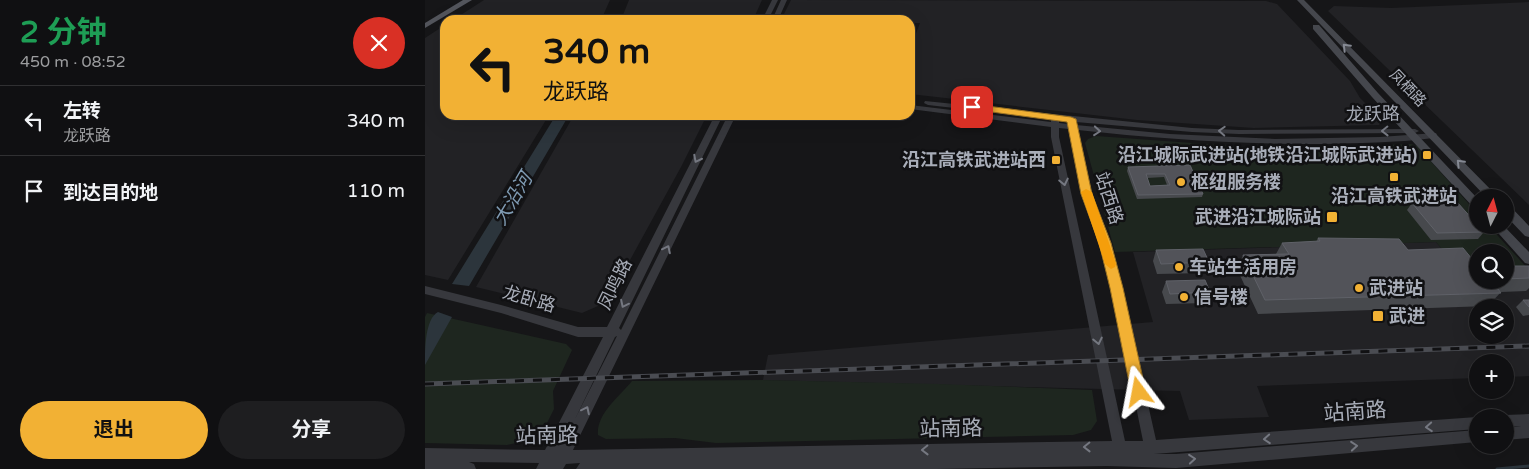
<!DOCTYPE html>
<html lang="zh">
<meta charset="utf-8">
<style>
body{margin:0;font-family:"Varela Round","Noto Sans SC",sans-serif;background:#1e1e20;color:#f1f3f6;height:100vh;display:flex;flex-direction:column;font-size:19px;white-space:nowrap}
*{box-sizing:border-box;margin:0}
p{font-size:16px;color:#9c9d9f}
.icon{flex:none;width:28px;height:28px;fill:none;stroke:currentColor;stroke-width:2;stroke-linecap:round;stroke-linejoin:round}
.map{position:relative;flex:1;overflow:hidden}
.side{display:flex;flex-direction:column;background:#101012;width:425px}
.side>*{flex:none}
.banner{position:absolute;left:15px;top:15px;width:475px;height:105px;border-radius:15px;box-shadow:0 5px 20px #0002,0 0 0 1px #303032;background:#f2b134;color:#111;overflow:hidden}
.needle{width:32px;rotate:6deg}
.tools{position:absolute;left:1044px;top:189px;display:grid;gap:10px}
.tools a{display:grid;place-items:center;width:45px;height:45px;border-radius:50%;background:#101012;box-shadow:0 5px 20px #0002,0 0 0 1px #303032;font-size:25px}
.pin{position:absolute;display:grid;place-items:center;width:42px;height:42px;color:#fff;margin:-21px;border-radius:10px;box-shadow:0 2px 8px #0006}
.me{position:absolute;width:55px;margin:-28px;rotate:347deg;stroke-linejoin:round;filter:drop-shadow(0 0 4px #0008)}
.turn{display:flex;align-items:center;gap:18px;height:105px;padding:0 20px;font-size:22px}
.turn .icon{width:65px;height:65px;stroke-width:2.5}
.turn b{display:block;font-size:35px;line-height:42px}
.round{display:grid;place-items:center;flex:none;width:52px;height:52px;border-radius:26px;background:#1e1e20}
.summary{display:flex;align-items:center;justify-content:space-between;height:85px;padding:0 20px}
h1{font-size:30px;font-weight:700;line-height:38px;color:#1e9e55}
.cta{display:flex;gap:10px;margin-top:auto;padding:10px 20px}
.cta a{flex:1;height:58px;border-radius:30px;background:#f2b134;color:#111;font-size:20px;font-weight:700;line-height:58px;text-align:center}
.cta a+a{background:#1e1e20;color:#f1f3f6}
ul{padding:0;list-style:none}
li{display:flex;align-items:center;gap:15px;height:70px;padding:0 20px;border-top:1px solid #303032}
li div{flex:1}
li b{display:block;font-size:19px}
li em{font-style:normal}
main{display:flex;flex:1;min-height:0}
.map>svg:first-child{display:block}
.built{fill:#222225;fill-rule:evenodd}
.green{fill:#1e261f}
.water{fill:#2c353c}
.lines{fill:none;stroke-linecap:round;stroke-linejoin:round}
.stream{stroke:#2c353c;stroke-width:3}
.tertiary{fill:#37383d;fill-rule:evenodd}
.secondary{fill:#45474d;fill-rule:evenodd}
.primary{fill:#53555c;fill-rule:evenodd}
.rail-casing{stroke:#4a4c52;stroke-width:5}
.rail{stroke:#111113;stroke-width:3;stroke-dasharray:9;stroke-linecap:butt}
.wall{fill:#47494d;fill-rule:evenodd}
.building{fill:#525359;stroke:#5f6168;fill-rule:evenodd}
.oneway{stroke:#858993}
.oneway2{stroke:#757881}
.route{fill:#f2b134;stroke:#9d7322}
.slow{fill:#f59e0b}
.poi-dot{fill:#f2b134;stroke:#111113;stroke-width:2}
.labels{text-anchor:middle;dominant-baseline:central;stroke-width:5;stroke-linejoin:round;paint-order:stroke}
.far-street-label{font-size:15px;fill:#a8adb8;stroke:#111113}
.street-label{font-size:18px;fill:#a8adb8;stroke:#111113}
.poi-label{font-size:18px;font-weight:bold;fill:#a8adb8;stroke:#111113;text-anchor:start}
.water-label{font-size:19px;font-style:italic;fill:#7f9bb3;stroke:#111113}
.near-street-label{font-size:21px;fill:#a8adb8;stroke:#111113}
</style>
<main>
<section class="side">
<div class="summary"><div><h1>2 分钟</h1><p>450 m · 08:52</p></div><a class="round" style="background:#d93025;color:#fff"><svg class="icon" aria-label="close" viewBox="0 0 24 24"><path d="M6 6l12 12M18 6L6 18"/></svg></a></div>
<ul>
<li><svg class="icon" aria-label="left" viewBox="0 0 24 24"><path d="M17 20v-9H6M10 6l-5 5 5 5"/></svg><div><b>左转</b><p>龙跃路</p></div><em>340 m</em></li>
<li><svg class="icon" aria-label="arrive" viewBox="0 0 24 24"><path d="M6 21V4h12l-3 4 3 4H6"/></svg><div><b>到达目的地</b></div><em>110 m</em></li>
</ul>
<div class="cta"><a>退出</a><a>分享</a></div>
</section>
<div class="map">
<svg width="1104" height="469" viewBox="0 0 1104 469">
<rect width="100%" height="100%" fill="#161618"/>
<path class="built" d="M59 0H185L176 20H28Z
M204 0H337L328 20H196Z
M366 0 841 1 852 4 925 81 935 98 957 120 954 125 829 128 712 120 485 94V49L495 23H485V20L358 16Z
M1104 2V205L903 11 909 6 966 8Z
M20 25V115H124L23 280 0 275V38Z
M149 115H282L256 167 182 302 157 313 51 287Z
M1011 242 1035 270 1052 280H1080L1104 286V376L1080 377V362H1052V378L832 386 844 417 764 420 755 391 338 380 343 355 728 322 708 252ZM1052 308H1080V335H1052Z"/>
<path class="green" d="M671 136 849 149 986 144 992 146 1052 213V225H1063L1104 270 1080 269V252H1052V270H1035L1011 242 690 252 660 143 663 139Z
M2 313 141 344 147 350 128 391 129 409 121 425 105 440 82 445 0 443V317Z
M338 380 514 384 667 390 672 421 666 430 648 435 291 443 250 438 181 439 173 435C171 414 194 397 207 381Z"/>
<path class="water" d="M131 115H144L44 286 27 284Z
M13 312 27 317 0 365C0 349 0 319 13 312Z"/>
<g class="lines">
<path class="stream" d="M1072 469 1104 466"/>
<path class="tertiary" d="M347 0H353L343 20H337Z
M356 0H362L353 20H347Z
M500 101 767 128 814 130 990 129 994 131 990 133 814 134 767 132 651 122V125L745 134 850 139 955 137 1011 133 1012 135 1008 138C970 143 932 143 895 144 813 144 733 139 653 130L667 194 685 243 697 288 731 440 1052 417 1054 418 1052 429 729 454H751L1052 430V442L751 468 682 466 512 469H151L155 463 141 464 138 469H111L114 463 44 462 49 464 51 469H0V448L120 450 178 337H153L76 313 0 294V286L76 305 153 327H182L290 115H298L194 328 196 330 303 115H311L148 450 687 441 626 137V127L485 109V105L626 122V119L503 105 499 103ZM634 120 642 121 643 124 634 123ZM634 128 644 129 657 194 675 243 687 288 718 441H700L634 137ZM192 336 150 419 190 337Z
M1104 414V438L1080 440V428L1096 426 1080 427V418L1075 417 1080 415Z"/>
<path class="secondary" d="M872 0H879L1074 198H1062Z
M888 25H894L953 93 1052 198V207H1048L947 97 888 29Z
M1080 204 1084 205 1104 226V237L1100 236 1080 215Z
M1066 225H1078L1104 252V264L1100 263Z"/>
<path class="primary" d="M38 0H47L0 28V23Z"/>
<g class="rail-casing">
<path id="rail" d="M0 384 1104 346"/>
</g>
<use href="#rail" class="rail"/>
</g>
<path class="wall" d="M765 165 778 194 777 197 712 199 702 171 703 167ZM739 177 742 185 725 186 722 178Z
M987 203 1059 232 1053 239 1006 240 982 210Z
M893 238 983 250 1052 280H1080V266H1104V288L1101 291 1076 292 1063 306 833 314 812 269 818 255 851 254 857 243 891 242Z
M731 250 784 262 780 273 732 274 728 261Z
M741 281 785 292 781 303 741 304 737 292Z
M1098 300H1104V315L1098 316 1091 307Z"/>
<path class="building" d="M765 165 778 194 713 195 703 167ZM721 174H740L745 185 725 186Z
M1032 202 1059 232 1012 233 987 203Z
M893 238 974 239 983 250 1038 248 1052 265V280H1066L1076 293 840 300 818 255 864 254 857 243 895 241Z
M778 249 784 262 736 264 731 250Z
M1080 266H1104V278L1080 279Z
M780 280 785 292 745 294 741 281Z
M1098 300H1104V307Z"/>
<defs><path id="oneway-chevron" d="M-2-3.5L2.5 0L-2 3.5" fill="none" stroke-width="1.6" stroke-linecap="round" stroke-linejoin="round" transform="scale(1.25)"/></defs>
<g class="oneway">
<use href="#oneway-chevron" transform="translate(921 47) rotate(-135)"/>
<use href="#oneway-chevron" transform="translate(1035 163) rotate(-134)"/>
</g>
<g class="oneway2">
<use href="#oneway-chevron" transform="translate(672 131) rotate(5)"/>
<use href="#oneway-chevron" transform="translate(797 131) rotate(-177)"/>
<use href="#oneway-chevron" transform="translate(960 131) rotate(179)"/>
<use href="#oneway-chevron" transform="translate(272 159) rotate(117)"/>
<use href="#oneway-chevron" transform="translate(639 182) rotate(78)"/>
<use href="#oneway-chevron" transform="translate(242 249) rotate(-64)"/>
<use href="#oneway-chevron" transform="translate(199 304) rotate(116)"/>
<use href="#oneway-chevron" transform="translate(673 341) rotate(78)"/>
<use href="#oneway-chevron" transform="translate(161 410) rotate(-64)"/>
<use href="#oneway-chevron" transform="translate(1004 427) rotate(176)"/>
<use href="#oneway-chevron" transform="translate(842 439) rotate(176)"/>
<use href="#oneway-chevron" transform="translate(929 446) rotate(-5)"/>
<use href="#oneway-chevron" transform="translate(662 447) rotate(179)"/>
<use href="#oneway-chevron" transform="translate(500 450) rotate(179)"/>
<use href="#oneway-chevron" transform="translate(767 459) rotate(-5)"/>
</g>
<path class="route" d="M547 104 646 117 651 119 667 194 686 243 698 288 721 392 719 396 714 398 708 396 706 392 685 288 674 243 656 194 642 122 544 109V105Z"/>
<path class="slow" d="M661 189 667 192 691 264 690 267 686 269 680 264 656 192Z"/>
<g class="poi-dot">
<rect x="997" y="150" width="10" height="10" rx="2.5"/>
<rect x="626" y="155" width="10" height="10" rx="2.5"/>
<rect x="964" y="172" width="10" height="10" rx="2.5"/>
<circle cx="756" cy="182" r="5"/>
<rect x="901" y="211" width="12" height="12" rx="2.5"/>
<circle cx="754" cy="267" r="5"/>
<circle cx="934" cy="288" r="5"/>
<circle cx="759" cy="297" r="5"/>
<rect x="947" y="310" width="12" height="12" rx="2.5"/>
</g>
<g class="labels">
<g class="far-street-label">
<text transform="translate(983 88) rotate(46)">凤栖路</text>
</g>
<g class="street-label">
<text transform="translate(948 114) rotate(-1)">龙跃路</text>
<text transform="translate(684 198) rotate(72)">站西路</text>
<text transform="translate(190 284) rotate(-64)">凤鸣路</text>
<text transform="translate(104 299) rotate(16)">龙卧路</text>
</g>
<g class="poi-label">
<text x="992" y="155" text-anchor="end">沿江城际武进站(地铁沿江城际武进站)</text>
<text x="621" y="160" text-anchor="end">沿江高铁武进站西</text>
<text x="766" y="182">枢纽服务楼</text>
<text x="969" y="196" text-anchor="middle">沿江高铁武进站</text>
<text x="896" y="217" text-anchor="end">武进沿江城际站</text>
<text x="764" y="267">车站生活用房</text>
<text x="944" y="288">武进站</text>
<text x="769" y="297">信号楼</text>
<text x="964" y="316">武进</text>
</g>
<g class="water-label">
<text transform="translate(88 199) rotate(-59)">大沿河</text>
</g>
<g class="near-street-label">
<text transform="translate(930 412) rotate(-4)">站南路</text>
<text transform="translate(526 429) rotate(-1)">站南路</text>
<text transform="translate(122 436) rotate(-1)">站南路</text>
</g>
</g>
</svg>
<div class="tools">
<a><svg class="needle" viewBox="-14 -14 28 28"><path d="M0-13l5 13h-10z" fill="#e53935"/><path d="M0 13l5-13h-10z" fill="#9c9d9f"/></svg></a>
<a><svg class="icon" aria-label="search" viewBox="0 0 24 24"><circle cx="10" cy="10" r="6"/><path d="M15 15l6 6"/></svg></a>
<a><svg class="icon" aria-label="layers" viewBox="0 0 24 24"><path d="M12 4l9 5-9 5-9-5zM3 14l9 5 9-5"/></svg></a>
<a>+</a>
<a>−</a>
</div>
<div class="pin" style="left:547px;top:107px;background:#d93025"><svg class="icon" aria-label="arrive" viewBox="0 0 24 24"><path d="M6 21V4h12l-3 4 3 4H6"/></svg></div>
<svg class="me" style="left:714px;top:392px" viewBox="-20 -20 40 40"><path d="M0-17L14 15 0 8-14 15z" fill="#f2b134" stroke="#fff" stroke-width="4"/></svg>
<div class="banner">
<div class="turn"><svg class="icon" aria-label="left" viewBox="0 0 24 24"><path d="M17 20v-9H6M10 6l-5 5 5 5"/></svg><div><b>340 m</b>龙跃路</div></div>
</div>
</div>
</main>
